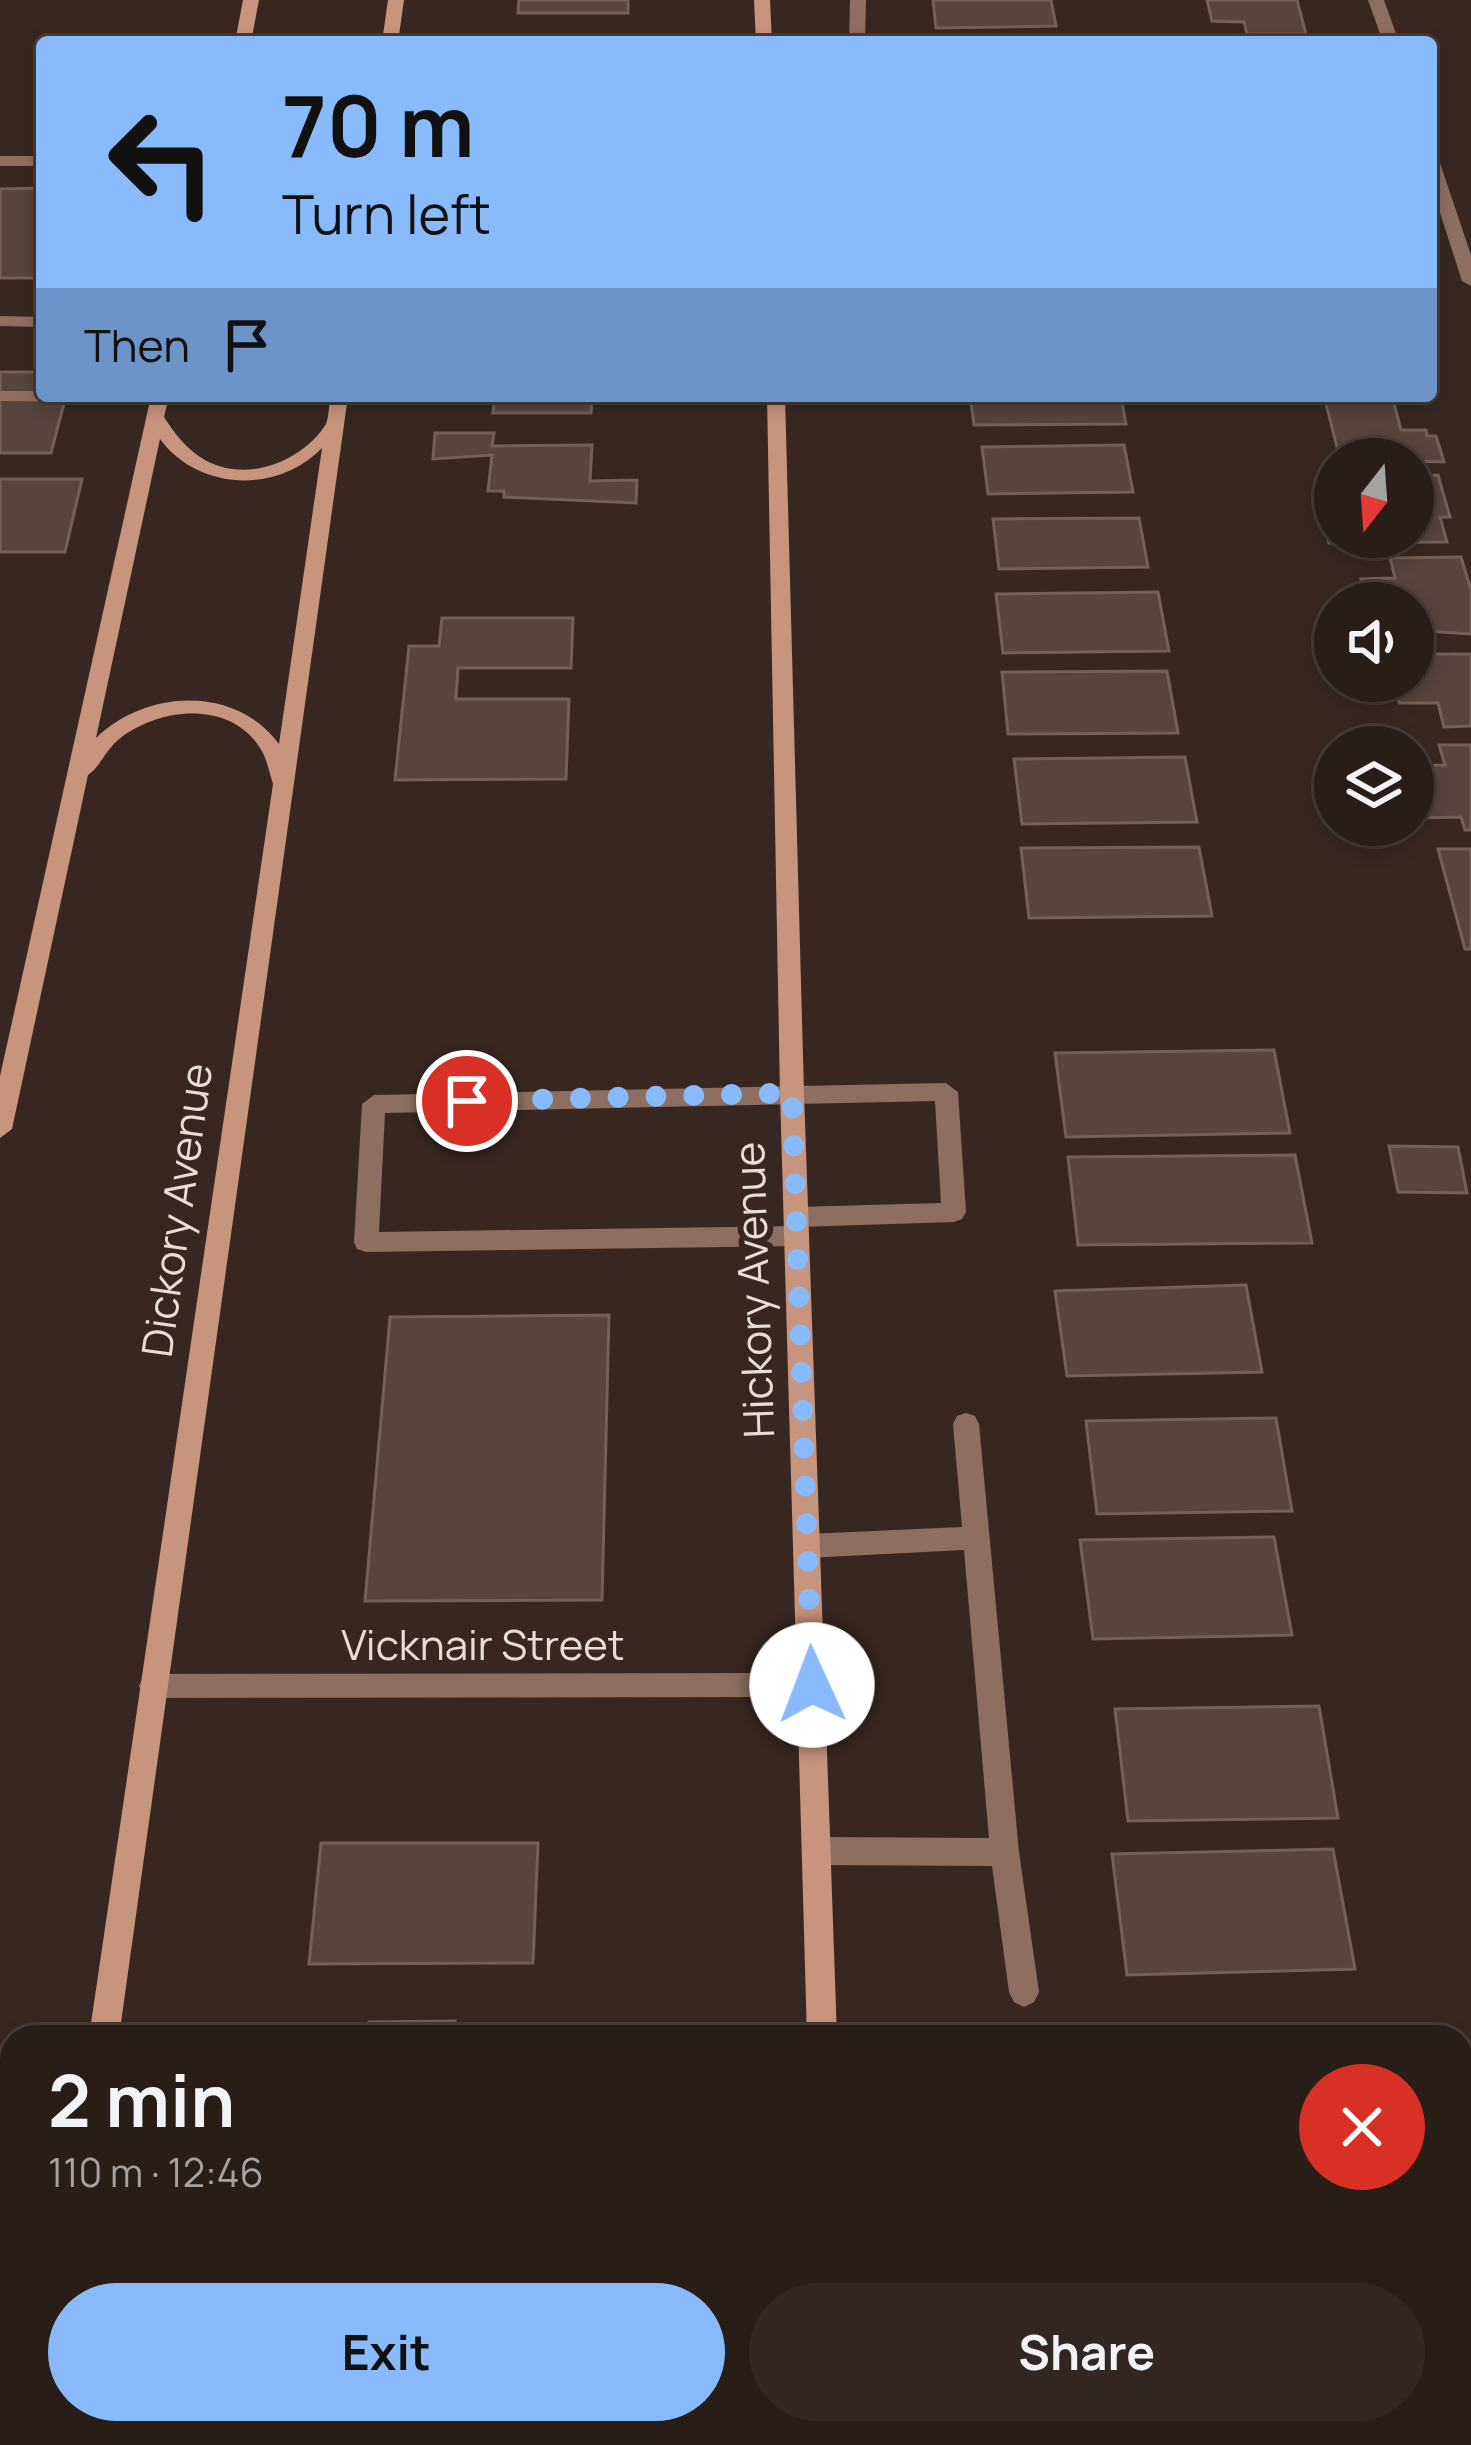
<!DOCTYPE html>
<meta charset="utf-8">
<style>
body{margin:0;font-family:Manrope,sans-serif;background:#312621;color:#f1f3f6;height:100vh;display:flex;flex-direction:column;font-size:45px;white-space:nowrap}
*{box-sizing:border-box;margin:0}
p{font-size:39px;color:#a5a2a2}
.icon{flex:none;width:66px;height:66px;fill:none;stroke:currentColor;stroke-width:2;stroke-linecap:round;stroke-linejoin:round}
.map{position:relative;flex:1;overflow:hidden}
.drawer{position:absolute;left:0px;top:2025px;width:1473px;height:420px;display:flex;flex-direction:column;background:#291d18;border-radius:36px 36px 0 0;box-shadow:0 6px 18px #0003,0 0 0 3px #453b37}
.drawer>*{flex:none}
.guide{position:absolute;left:36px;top:36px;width:1401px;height:366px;border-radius:12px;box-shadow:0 6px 18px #0003,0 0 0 3px #453b37;background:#88bafc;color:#111;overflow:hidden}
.needle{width:78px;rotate:197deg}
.buttons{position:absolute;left:1314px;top:438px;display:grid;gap:24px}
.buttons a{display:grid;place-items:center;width:120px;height:120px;border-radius:50%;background:#291d18;box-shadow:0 6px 18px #0003,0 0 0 3px #453b37;font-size:60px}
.pin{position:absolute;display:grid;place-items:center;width:102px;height:102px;color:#fff;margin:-51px;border:6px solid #fff;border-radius:50%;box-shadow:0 3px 12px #0007}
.me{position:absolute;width:132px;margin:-66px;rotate:358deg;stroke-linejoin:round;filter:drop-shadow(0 0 9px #0008)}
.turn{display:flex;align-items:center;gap:42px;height:252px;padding:0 48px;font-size:54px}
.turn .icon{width:156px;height:156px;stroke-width:2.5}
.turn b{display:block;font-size:84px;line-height:102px}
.then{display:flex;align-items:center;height:114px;padding:0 48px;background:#0003;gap:24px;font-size:45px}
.round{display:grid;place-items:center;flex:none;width:126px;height:126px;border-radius:63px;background:#312621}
.headline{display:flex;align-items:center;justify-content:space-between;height:204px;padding:0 48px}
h1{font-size:72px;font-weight:700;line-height:90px}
.action{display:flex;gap:24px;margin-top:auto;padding:24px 48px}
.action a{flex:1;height:138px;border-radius:72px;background:#88bafc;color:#111;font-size:48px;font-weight:700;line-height:138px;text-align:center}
.action a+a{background:#312621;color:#f1f3f6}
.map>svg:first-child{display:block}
.building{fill:#56443d;stroke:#736058;stroke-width:3}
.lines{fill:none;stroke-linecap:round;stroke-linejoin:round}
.service{fill:#8e6e60;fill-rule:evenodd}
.minor{fill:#8e6e60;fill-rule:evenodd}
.secondary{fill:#c7947e;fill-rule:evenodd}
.route{stroke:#88bafc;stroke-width:21;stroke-dasharray:0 37.8}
.labels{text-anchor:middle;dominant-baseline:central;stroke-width:12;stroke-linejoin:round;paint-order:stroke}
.street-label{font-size:42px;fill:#e7dcd7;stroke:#372720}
</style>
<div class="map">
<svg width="1471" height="2445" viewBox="0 0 1471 2445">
<rect width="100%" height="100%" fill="#372720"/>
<path class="building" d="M519 0H628V13H518Z
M933 0H1051L1056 26 936 28Z
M1207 0H1297L1306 34H1247L1244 22 1212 21Z
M42 188V278H0V189Z
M0 372H42V396H66L51 453H0Z
M495 396H592L591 413H493Z
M970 396H1121L1126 424 974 425Z
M1324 396H1392L1401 430H1426L1427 436H1436L1444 462 1340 459Z
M435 433H494L492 446 592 445 590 481 637 480 636 503 504 497V491H488L492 455 433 459Z
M1124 445 1133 492 988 494 982 447Z
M1438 475 1450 517H1440L1447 542 1329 543 1322 513H1335V537H1413V476Z
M0 479H82L65 552H0Z
M1139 518 1148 567 999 569 993 519Z
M1461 557 1471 590V634L1413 630V603H1367L1361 579 1395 578 1390 558Z
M1158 592 1169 651 1003 653 996 594Z
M442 618H573L571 668H458L456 699H569L566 779 395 780 409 646H439Z
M1413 654H1471V726L1444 727 1438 703H1399L1394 681H1413Z
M1167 671 1178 733 1008 734 1002 672Z
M1439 745H1471V830H1465L1461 817 1413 818V766L1445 765Z
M1185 757 1197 822 1022 824 1014 759Z
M1199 847 1212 916 1029 918 1021 848Z
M1438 849H1471V949H1465Z
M1274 1050 1290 1133 1066 1137 1055 1053Z
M1389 1146 1458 1147 1467 1193 1398 1192Z
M1295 1155 1312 1243 1078 1245 1068 1157Z
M1246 1285 1262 1372 1067 1376 1055 1291Z
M609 1315 602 1600 365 1601 390 1317Z
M1276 1418 1292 1511 1097 1514 1086 1421Z
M1274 1537 1292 1635 1093 1639 1080 1540Z
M1319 1706 1338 1818 1128 1821 1115 1709Z
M321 1843H538L533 1963 309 1964Z
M1333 1849 1355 1969 1127 1975 1112 1854Z
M455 2021V2035L552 2037H362H367L369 2022Z
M1461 2243H1471V2445H1279L1277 2433H1461Z
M278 2433H366V2445H277Z"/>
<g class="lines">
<path class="service" d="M850 0H866L865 42H849Z
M0 156H42V166H0Z
M0 316 42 317V327L0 326Z
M0 391H42V396L106 397 97 402 0 401Z
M946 1083 958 1092 966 1212 962 1219 954 1222 798 1227 806 1229 809 1236 806 1243 797 1246 366 1252 357 1249 354 1242 362 1104 374 1095ZM935 1101 941 1203 796 1207 788 1210 784 1217 795 1226 379 1232 385 1113Z
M966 1413 975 1416 979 1424 1019 1852 1039 1992 1034 2002 1024 2007 1014 2002 1009 1992 992 1866 817 1865 807 1861 803 1851 807 1841 817 1837 989 1838 964 1550 807 1558 798 1554 794 1546 798 1538 807 1534 962 1527 953 1424 957 1416Z
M1116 2433H1148L1150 2445H1118Z"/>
<path class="minor" d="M1368 0H1384L1399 42H1383Z
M1431 155 1439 160 1471 255V286L1462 281 1431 185Z
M812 1673 822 1676 826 1685 822 1694 812 1697 153 1698 143 1695 139 1686 143 1677 153 1674Z"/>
<path class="secondary" d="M243 0H259L251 42H235Z
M388 0H404L398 42H382Z
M754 0H770L772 42H756Z
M151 396H169L164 417C178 439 194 458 219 466 257 479 306 457 326 424 329 417 329 404 330 396H348L119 2037H89L273 784C269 772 267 758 260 748 229 699 157 708 118 740 105 751 100 767 88 775L12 1129 0 1138V1076ZM160 439C198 491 278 494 322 448L279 744C236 685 146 689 96 738Z
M767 396H785L804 1093 837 2037H807L780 1093Z
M31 2433H63L61 2445H29Z
M818 2433H850V2445H818Z"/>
</g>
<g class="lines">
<path class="route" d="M467 1101 792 1093 812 1685"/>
</g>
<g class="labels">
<g class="street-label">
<text transform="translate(176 1210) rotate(-82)">Dickory Avenue</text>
<text transform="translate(753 1290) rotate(-92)">Hickory Avenue</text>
<text x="483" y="1644">Vicknair Street</text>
</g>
</g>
</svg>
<div class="buttons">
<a><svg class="needle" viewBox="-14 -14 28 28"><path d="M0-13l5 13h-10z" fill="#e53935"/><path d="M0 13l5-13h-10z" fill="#a5a2a2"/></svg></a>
<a><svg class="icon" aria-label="sound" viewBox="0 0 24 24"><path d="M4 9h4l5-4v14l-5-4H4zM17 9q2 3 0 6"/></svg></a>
<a><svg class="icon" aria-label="layers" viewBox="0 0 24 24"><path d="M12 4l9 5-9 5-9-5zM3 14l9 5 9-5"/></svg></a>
</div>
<div class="pin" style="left:467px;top:1101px;background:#d93025"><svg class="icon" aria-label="arrive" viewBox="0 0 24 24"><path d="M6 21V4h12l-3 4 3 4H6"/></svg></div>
<svg class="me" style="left:812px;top:1685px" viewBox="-20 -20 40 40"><circle r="19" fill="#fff"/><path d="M0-13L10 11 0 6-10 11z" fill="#88bafc"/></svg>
<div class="guide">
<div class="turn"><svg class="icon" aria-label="left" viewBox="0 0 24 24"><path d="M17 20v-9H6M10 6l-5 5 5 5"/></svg><div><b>70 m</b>Turn left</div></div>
<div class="then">Then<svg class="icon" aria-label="arrive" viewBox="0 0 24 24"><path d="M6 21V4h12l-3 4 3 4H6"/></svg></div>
</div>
<section class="drawer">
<div class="headline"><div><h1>2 min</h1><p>110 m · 12:46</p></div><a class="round" style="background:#d93025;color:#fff"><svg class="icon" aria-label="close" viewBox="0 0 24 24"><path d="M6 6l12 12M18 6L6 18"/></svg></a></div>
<div class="action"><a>Exit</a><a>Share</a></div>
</section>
</div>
